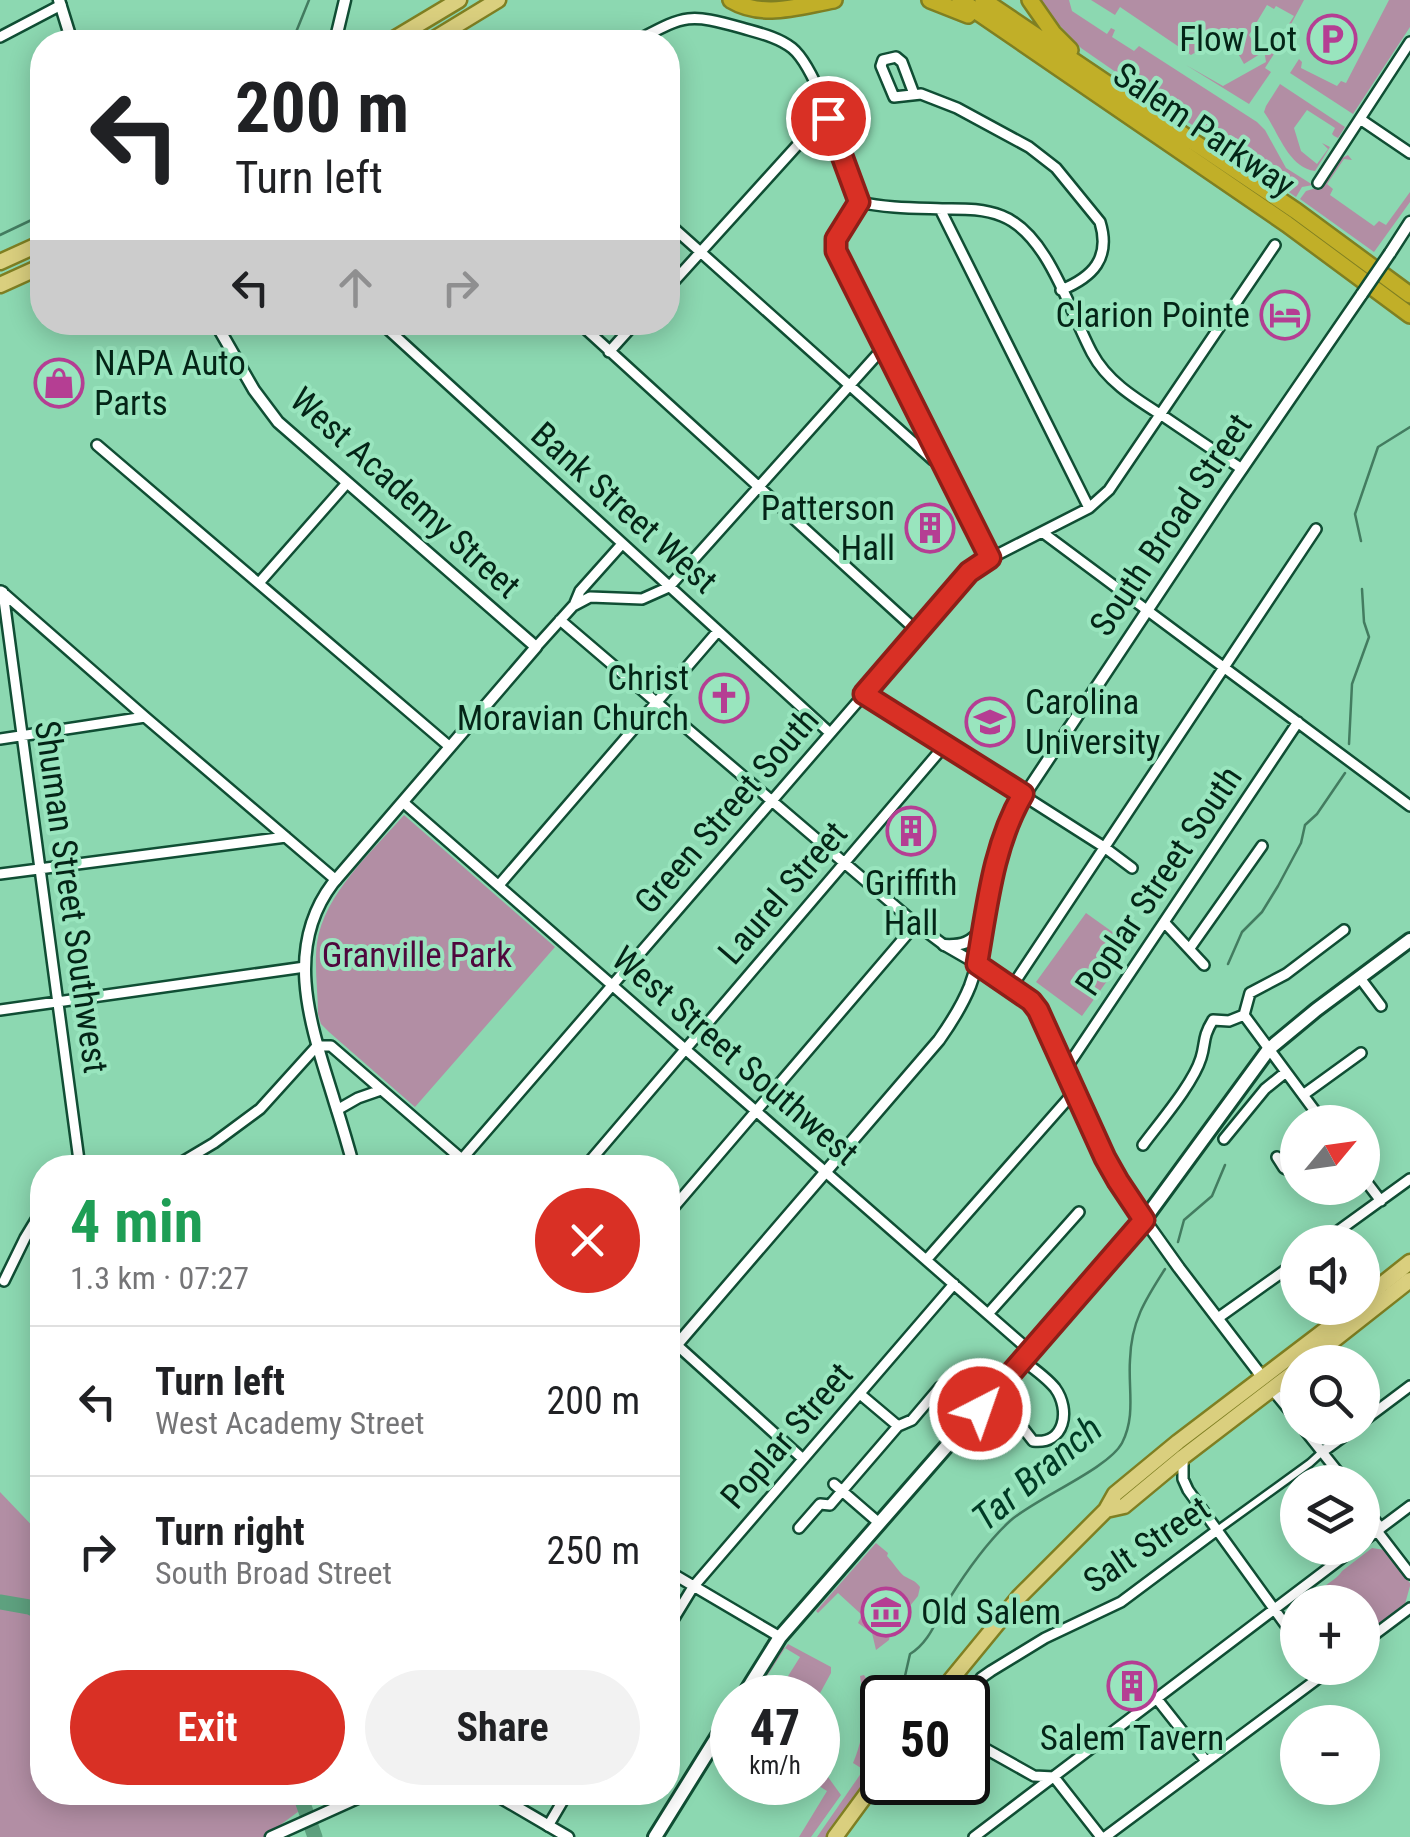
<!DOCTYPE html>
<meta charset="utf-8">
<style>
body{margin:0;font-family:"Roboto Condensed",sans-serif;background:#f2f2f2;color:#202124;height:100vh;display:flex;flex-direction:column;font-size:38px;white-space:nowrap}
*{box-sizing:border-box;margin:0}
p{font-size:32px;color:#757577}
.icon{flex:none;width:55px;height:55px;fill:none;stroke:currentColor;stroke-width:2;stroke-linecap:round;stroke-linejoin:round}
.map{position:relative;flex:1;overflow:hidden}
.drawer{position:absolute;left:30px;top:1155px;width:650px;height:650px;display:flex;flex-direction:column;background:#fff;border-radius:40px;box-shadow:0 5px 25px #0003}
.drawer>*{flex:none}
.guide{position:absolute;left:30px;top:30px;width:650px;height:305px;border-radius:40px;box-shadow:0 5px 25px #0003;background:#fff;color:#202124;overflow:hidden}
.needle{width:65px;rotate:61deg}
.buttons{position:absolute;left:1280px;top:1105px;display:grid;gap:20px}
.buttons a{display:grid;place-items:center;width:100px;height:100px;border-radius:50%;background:#fff;box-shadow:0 5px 25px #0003;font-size:50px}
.speed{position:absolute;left:710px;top:1675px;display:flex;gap:20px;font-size:50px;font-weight:700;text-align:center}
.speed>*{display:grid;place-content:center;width:130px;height:130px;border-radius:50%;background:#fff;box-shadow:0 5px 25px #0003;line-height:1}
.speed small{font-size:25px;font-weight:400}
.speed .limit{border:5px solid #111;border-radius:15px;background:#fff;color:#111}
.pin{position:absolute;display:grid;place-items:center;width:85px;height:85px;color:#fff;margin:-42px;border:5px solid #fff;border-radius:50%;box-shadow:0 2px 10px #0007}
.me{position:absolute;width:110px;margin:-55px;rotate:41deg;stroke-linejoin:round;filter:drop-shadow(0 0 8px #0008)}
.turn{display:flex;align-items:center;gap:35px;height:210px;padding:0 40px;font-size:45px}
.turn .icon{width:130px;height:130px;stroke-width:2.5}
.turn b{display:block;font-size:70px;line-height:85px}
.lanes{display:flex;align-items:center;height:95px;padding:0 40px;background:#0003;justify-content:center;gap:50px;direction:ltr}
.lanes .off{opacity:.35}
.round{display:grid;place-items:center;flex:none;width:105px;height:105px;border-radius:52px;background:#f2f2f2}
.overview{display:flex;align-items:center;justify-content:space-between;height:170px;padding:0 40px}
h1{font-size:60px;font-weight:700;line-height:75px;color:#1e9e55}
.action{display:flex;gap:20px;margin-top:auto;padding:20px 40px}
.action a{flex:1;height:115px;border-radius:60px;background:#d93025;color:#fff;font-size:40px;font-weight:700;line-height:115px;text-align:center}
.action a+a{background:#f2f2f2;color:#202124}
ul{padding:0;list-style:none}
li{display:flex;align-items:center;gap:30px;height:150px;padding:0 40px;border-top:2px solid #e0e0e0}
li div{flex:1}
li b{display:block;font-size:38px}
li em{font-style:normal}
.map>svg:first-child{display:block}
.green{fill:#b28ea4}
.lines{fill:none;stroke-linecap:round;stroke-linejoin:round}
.stream{stroke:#437c60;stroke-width:2.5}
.river{stroke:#5ea17f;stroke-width:15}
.pedestrian-casing{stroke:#104e34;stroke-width:11}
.minor-casing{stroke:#104e34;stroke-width:14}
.tertiary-casing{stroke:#104e34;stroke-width:15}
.secondary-casing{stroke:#104e34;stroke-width:18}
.primary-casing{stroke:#7f7f22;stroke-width:19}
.motorway-casing{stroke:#7f7f22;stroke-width:20}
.pedestrian{stroke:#fff;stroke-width:6}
.minor{stroke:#fff;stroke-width:9}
.tertiary{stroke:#fff;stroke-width:10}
.secondary{stroke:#fff;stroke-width:12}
.primary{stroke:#dacf7e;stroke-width:14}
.motorway{stroke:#c1af28;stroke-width:15}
.tertiary-bridge-casing{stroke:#104e34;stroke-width:15;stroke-linecap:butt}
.tertiary-bridge{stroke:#fff;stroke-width:10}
.route-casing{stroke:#8d1f18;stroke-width:25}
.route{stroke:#d93025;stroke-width:18}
.labels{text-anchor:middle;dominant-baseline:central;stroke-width:8;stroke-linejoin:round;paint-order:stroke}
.poi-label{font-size:35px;fill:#042517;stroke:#99e5be;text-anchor:end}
.street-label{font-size:35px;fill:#042517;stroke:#99e5be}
.park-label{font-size:35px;fill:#4f083d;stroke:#99e5be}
.water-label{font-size:38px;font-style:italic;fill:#003b25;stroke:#99e5be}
</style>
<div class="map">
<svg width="1410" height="1837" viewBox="0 0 1410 1837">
<rect width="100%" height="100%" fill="#8cd8b1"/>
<path class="green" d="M1040 0H1069L1072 11 1107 34 1111 28 1115 30 1112 37 1134 51 1139 46 1257 122 1265 130 1286 168 1313 185 1302 187 1296 197 1081 48 1047 12Z
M1091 0H1304L1289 28 1287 27 1294 16 1276 6 1274 9 1267 5 1249 35 1260 54 1244 64 1227 34 1191 55 1120 7 1115 15Z
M1389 0H1410V27L1353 114 1290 73 1299 59 1302 62 1301 68 1337 86 1341 81 1346 83Z
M1274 38 1281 43 1265 68 1271 72 1249 104 1186 65 1223 86 1266 62 1264 49Z
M1280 84 1345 127 1338 138 1334 136 1332 134 1335 128 1307 110 1294 128 1301 151 1317 164 1328 149 1322 143 1330 147 1315 171C1288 167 1279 133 1264 112L1266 106Z
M1348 155 1352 160 1344 159 1327 184 1333 189 1330 195 1374 226 1379 221 1386 225 1410 192V202L1374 252 1300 199 1306 191 1316 188 1320 190 1342 158Z
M404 815 555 947 415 1107 329 1032 321 1024 318 1014C318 991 314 966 317 943 324 894 372 852 404 815Z
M1086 913 1132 946 1082 1016 1036 982Z
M0 1492 42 1536V1792H306L314 1800 264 1837H0Z
M876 1543 888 1553 887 1556C892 1561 899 1572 904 1576 911 1580 915 1580 920 1587L918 1596 891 1629 889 1640 876 1650 872 1633 858 1623 862 1615 838 1593 818 1613 816 1611Z
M1372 1548 1385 1550 1410 1583V1586L1405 1604 1363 1636 1362 1602H1299C1311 1594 1336 1581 1342 1571Z
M788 1644 831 1667V1673L819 1695 812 1692 809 1697H791L766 1682 763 1679 780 1689 800 1657 785 1648 767 1676 765 1674 783 1647 785 1648Z
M864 1675 870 1685 882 1698V1735L861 1768 853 1763C866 1733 865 1707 860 1676Z
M882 1743V1757L827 1837H817Z
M818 1769 828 1777 841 1795 811 1837H799L827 1791 814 1783 818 1782Z"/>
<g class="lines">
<path class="stream" d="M292 42 309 0
M0 235 42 215
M1361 541 1355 514 1378 447 1410 427
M1349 744 1352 684 1369 637 1364 622 1362 589
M1228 964 1242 932 1262 912 1278 886 1301 843 1305 825 1317 814 1345 773
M1178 1242 1184 1220 1212 1196 1225 1165
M912 1698 906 1693 905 1676 910 1654C930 1642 937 1618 949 1599 966 1572 986 1543 1010 1521 1036 1498 1108 1469 1122 1443 1136 1416 1128 1389 1130 1360 1131 1322 1145 1300 1165 1269"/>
<path class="river" d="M0 1602 29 1607 42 1613
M299 1792 315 1837"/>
<g class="pedestrian-casing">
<path id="pedestrian" d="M1216 1531 1310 1463 1322 1452"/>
</g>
<g class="minor-casing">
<path id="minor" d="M0 37 61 5
M634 42C684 16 686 12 742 28 759 33 778 37 792 48 819 70 846 166 859 202L836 239V251L990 558
M914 94 902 62 896 57 883 60 881 66 894 97 921 94 957 108 1029 147 1056 168 1100 222C1111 258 1093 277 1061 290
M1360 119 1410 153
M1318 183 1410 42
M859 202C886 208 914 208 942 209 963 209 982 208 1002 216 1048 234 1070 312 1092 353 1108 383 1138 400 1166 418 1191 435 1216 452 1242 469
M940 209 1089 508
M668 223 933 460H940
M668 288 812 129 828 118
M380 322 830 733
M578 322 918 632
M609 352 636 322
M97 445 450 747
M1042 532 1410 806
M259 583 347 483
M1 591 145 717 336 880
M3 592 80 1168
M575 603 580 591 622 544
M560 620 916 924 944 945 977 964
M536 647 573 606 590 597 642 599 669 587 884 347
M864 694 1104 847 1132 868
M0 739 145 717
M404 803 1030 1351
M0 874 286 837
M499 885 718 631
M1164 922 1204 965
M1190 948 1262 846
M1360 978 1381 1006
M1011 988 1316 529
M0 1010 305 967
M1244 1015 1250 993 1286 974 1344 930
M1244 1015 1323 1122
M1065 1070 1298 722
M1303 1095 1361 1053
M337 1110 358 1098 381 1090
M1224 1139 1265 1089 1286 1072
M1143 1145C1160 1122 1193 1084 1201 1058 1206 1042 1202 1038 1213 1020L1229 1021 1244 1015
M1277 1157 1284 1168 1291 1171 1298 1168
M462 1159 969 573 983 562 1089 508 1109 490 1275 245
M172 1168 214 1143 260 1109 317 1046H331L472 1168
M584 1168 945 745
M1362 1176 1381 1201
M668 1214 916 924
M1323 1242 1410 1179
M927 1259 1075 1091
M4 1281 25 1238 42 1210
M988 1314 1079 1212
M1218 1318 1298 1261
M668 1337 803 1459
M1271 1388 1298 1421
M860 1394 898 1426
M991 1396 1009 1410 1033 1441C1065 1445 1071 1410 1055 1388 1046 1377 1033 1368 1022 1360
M1362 1422 1410 1386
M1303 1428 1346 1482
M1322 1452 1355 1428
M1183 1457V1479L1188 1490 1298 1642
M834 1484 879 1523
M1362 1505 1381 1528
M799 1528 820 1504 830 1505 898 1426 912 1420 940 1387
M1377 1531 1410 1574
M1362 1542 1410 1506
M668 1571 780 1637
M668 1628 693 1587 954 1284
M1362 1644 1410 1608
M1157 1699 1206 1761
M968 1700 981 1678 991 1671 1045 1638 1121 1602 1216 1531
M968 1739 1034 1776 1054 1777 1101 1837
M548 1826 568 1792
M974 1837 1355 1548
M1105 1837 1332 1668"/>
</g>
<g class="tertiary-casing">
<path id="tertiary" d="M59 0 72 42
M335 42 345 0
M1390 253 1410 222
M215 322 254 390 278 422 536 647 333 883C282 950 312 1028 334 1100 341 1122 348 1145 354 1168
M944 945C962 946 971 943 983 928
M977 964 1031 1001 1037 1010 1117 1181 1179 1268 1263 1378
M668 1355 939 1040C951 1023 962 1006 970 986 990 931 989 869 1012 814L1226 492 1362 294
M491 1792 568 1837
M271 1837 371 1792"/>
</g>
<g class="secondary-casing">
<path id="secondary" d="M742 1698 780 1637 1144 1220 1269 1049 1316 1010 1410 940
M655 1837 732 1713"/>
</g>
<g class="primary-casing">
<path id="primary" d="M389 42 459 0
M429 42 498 0
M0 262 42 243
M0 285 42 266
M1362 1300 1410 1262
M1306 1362 1410 1280
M1106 1510 1124 1506 1183 1457 1298 1369
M936 1698 1019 1597 1106 1510 1115 1494 1178 1442 1354 1308
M835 1837 882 1773"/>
</g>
<g class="motorway-casing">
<path id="motorway" d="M731 0C763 19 799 6 834 0
M930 0 968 15
M960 0 1287 224 1410 315
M983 0 1296 211 1410 295
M1030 0 1053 33 1070 50"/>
</g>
<use href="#pedestrian" class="pedestrian"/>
<use href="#minor" class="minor"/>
<use href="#tertiary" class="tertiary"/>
<use href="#secondary" class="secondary"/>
<use href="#primary" class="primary"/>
<use href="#motorway" class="motorway"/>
<g class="tertiary-bridge-casing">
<path id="tertiary-bridge" d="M1362 294 1390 253"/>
</g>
<use href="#tertiary-bridge" class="tertiary-bridge"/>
</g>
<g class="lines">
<g class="route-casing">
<path id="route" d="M828 118 859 202 836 239V251L990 558 969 572 864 694 1023 794C993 845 987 907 977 964L1031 1001 1038 1010 1105 1158 1118 1181 1144 1220 980 1409"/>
</g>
<use href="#route" class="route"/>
</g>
<defs>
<g id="parking-ring" transform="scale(2.5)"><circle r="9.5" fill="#99e5be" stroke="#b53e93" stroke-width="1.5"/><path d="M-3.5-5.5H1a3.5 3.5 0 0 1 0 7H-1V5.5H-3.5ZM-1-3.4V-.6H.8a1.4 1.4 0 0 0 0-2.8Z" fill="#b53e93"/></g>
<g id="hotel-ring" transform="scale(2.5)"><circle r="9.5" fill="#99e5be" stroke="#b53e93" stroke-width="1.5"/><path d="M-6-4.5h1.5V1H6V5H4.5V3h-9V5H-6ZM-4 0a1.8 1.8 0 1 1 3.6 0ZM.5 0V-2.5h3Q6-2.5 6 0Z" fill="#b53e93"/></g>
<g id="shop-ring" transform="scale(2.5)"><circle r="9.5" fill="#99e5be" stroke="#b53e93" stroke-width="1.5"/><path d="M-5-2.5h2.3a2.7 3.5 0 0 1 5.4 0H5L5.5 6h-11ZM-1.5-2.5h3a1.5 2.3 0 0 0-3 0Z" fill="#b53e93"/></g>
<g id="building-ring" transform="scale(2.5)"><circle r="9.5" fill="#99e5be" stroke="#b53e93" stroke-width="1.5"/><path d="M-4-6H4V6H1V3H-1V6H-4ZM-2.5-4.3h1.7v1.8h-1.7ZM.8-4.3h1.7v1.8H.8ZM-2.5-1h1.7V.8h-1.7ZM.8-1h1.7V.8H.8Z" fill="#b53e93"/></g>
<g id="church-ring" transform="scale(2.5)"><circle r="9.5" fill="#99e5be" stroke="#b53e93" stroke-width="1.5"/><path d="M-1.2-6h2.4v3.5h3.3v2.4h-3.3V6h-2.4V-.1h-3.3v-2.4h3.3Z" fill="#b53e93"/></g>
<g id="university-ring" transform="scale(2.5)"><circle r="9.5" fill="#99e5be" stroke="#b53e93" stroke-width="1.5"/><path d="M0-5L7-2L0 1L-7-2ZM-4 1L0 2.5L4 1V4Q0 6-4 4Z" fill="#b53e93"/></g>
<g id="museum-ring" transform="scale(2.5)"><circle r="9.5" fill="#99e5be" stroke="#b53e93" stroke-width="1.5"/><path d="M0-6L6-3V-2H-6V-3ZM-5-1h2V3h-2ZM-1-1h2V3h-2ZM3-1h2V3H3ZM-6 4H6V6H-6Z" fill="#b53e93"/></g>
</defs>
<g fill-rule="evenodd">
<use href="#parking-ring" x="1332" y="39"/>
<use href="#hotel-ring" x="1285" y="315"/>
<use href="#shop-ring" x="59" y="383"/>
<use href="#building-ring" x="930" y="528"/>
<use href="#church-ring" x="724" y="698"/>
<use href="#university-ring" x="990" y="722"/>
<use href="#building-ring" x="911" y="831"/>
<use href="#museum-ring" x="886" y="1612"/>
<use href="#building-ring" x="1132" y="1686"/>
</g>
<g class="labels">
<g class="poi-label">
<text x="1297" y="39">Flow Lot</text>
<text x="1250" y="315">Clarion Pointe</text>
<text x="94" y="363" text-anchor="start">NAPA Auto<tspan x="94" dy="40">Parts</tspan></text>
<text x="895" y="508">Patterson<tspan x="895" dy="40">Hall</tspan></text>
<text x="689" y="678">Christ<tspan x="689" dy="40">Moravian Church</tspan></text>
<text x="1025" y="702" text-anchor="start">Carolina<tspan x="1025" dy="40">University</tspan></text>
<text x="911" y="883" text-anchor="middle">Griffith<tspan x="911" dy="40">Hall</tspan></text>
<text x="921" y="1612" text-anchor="start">Old Salem</text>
<text x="1132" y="1738" text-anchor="middle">Salem Tavern</text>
</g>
<g class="street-label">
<text transform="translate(1204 130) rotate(34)">Salem Parkway</text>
<text transform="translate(405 493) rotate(42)">West Academy Street</text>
<text transform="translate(624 508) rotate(42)">Bank Street West</text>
<text transform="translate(1171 525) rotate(-56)">South Broad Street</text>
<text transform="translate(727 811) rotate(-49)">Green Street South</text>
<text transform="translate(1159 881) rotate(-56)">Poplar Street South</text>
<text transform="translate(783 893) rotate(-49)">Laurel Street</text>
<text transform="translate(71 897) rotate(82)">Shuman Street Southwest</text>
<text transform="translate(735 1056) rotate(41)">West Street Southwest</text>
<text transform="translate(787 1436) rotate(-49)">Poplar Street</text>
<text transform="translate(1147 1545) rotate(-34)">Salt Street</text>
</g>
<g class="park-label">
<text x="417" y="955">Granville Park</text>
</g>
<g class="water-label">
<text transform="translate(1037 1473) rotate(-40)">Tar Branch</text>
</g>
</g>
</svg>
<div class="buttons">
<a><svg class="needle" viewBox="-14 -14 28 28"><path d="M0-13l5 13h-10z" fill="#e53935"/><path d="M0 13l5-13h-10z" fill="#757577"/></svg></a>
<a><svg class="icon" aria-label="sound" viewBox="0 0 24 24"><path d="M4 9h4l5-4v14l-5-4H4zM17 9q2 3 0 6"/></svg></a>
<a><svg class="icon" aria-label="search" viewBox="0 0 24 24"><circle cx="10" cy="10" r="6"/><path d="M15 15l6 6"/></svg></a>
<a><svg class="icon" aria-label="layers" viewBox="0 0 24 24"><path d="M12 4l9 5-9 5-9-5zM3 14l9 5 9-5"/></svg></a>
<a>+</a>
<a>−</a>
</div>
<div class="speed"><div>47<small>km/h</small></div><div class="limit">50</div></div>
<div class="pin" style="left:828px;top:118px;background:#d93025"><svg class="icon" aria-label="arrive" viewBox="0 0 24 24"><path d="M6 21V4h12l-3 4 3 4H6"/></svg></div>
<svg class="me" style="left:980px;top:1409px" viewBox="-20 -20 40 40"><circle r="17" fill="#d93025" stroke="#fff" stroke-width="3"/><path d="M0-11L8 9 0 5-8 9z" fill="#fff"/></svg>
<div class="guide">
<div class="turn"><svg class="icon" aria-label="left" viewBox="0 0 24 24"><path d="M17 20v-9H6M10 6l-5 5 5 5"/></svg><div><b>200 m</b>Turn left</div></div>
<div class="lanes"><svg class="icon" aria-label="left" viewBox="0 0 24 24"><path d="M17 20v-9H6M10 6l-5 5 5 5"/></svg><svg class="icon off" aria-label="ahead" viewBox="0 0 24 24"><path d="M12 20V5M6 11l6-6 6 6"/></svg><svg class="icon off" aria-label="right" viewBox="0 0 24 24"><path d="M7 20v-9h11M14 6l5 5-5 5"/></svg></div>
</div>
<section class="drawer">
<div class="overview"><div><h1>4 min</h1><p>1.3 km · 07:27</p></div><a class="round" style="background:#d93025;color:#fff"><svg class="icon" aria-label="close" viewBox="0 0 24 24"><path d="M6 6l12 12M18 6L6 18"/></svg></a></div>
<ul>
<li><svg class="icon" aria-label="left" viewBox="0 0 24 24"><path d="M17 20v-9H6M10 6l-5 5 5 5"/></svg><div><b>Turn left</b><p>West Academy Street</p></div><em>200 m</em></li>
<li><svg class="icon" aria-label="right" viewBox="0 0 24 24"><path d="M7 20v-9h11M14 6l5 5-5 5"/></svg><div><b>Turn right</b><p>South Broad Street</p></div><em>250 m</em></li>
</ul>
<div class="action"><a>Exit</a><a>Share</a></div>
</section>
</div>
